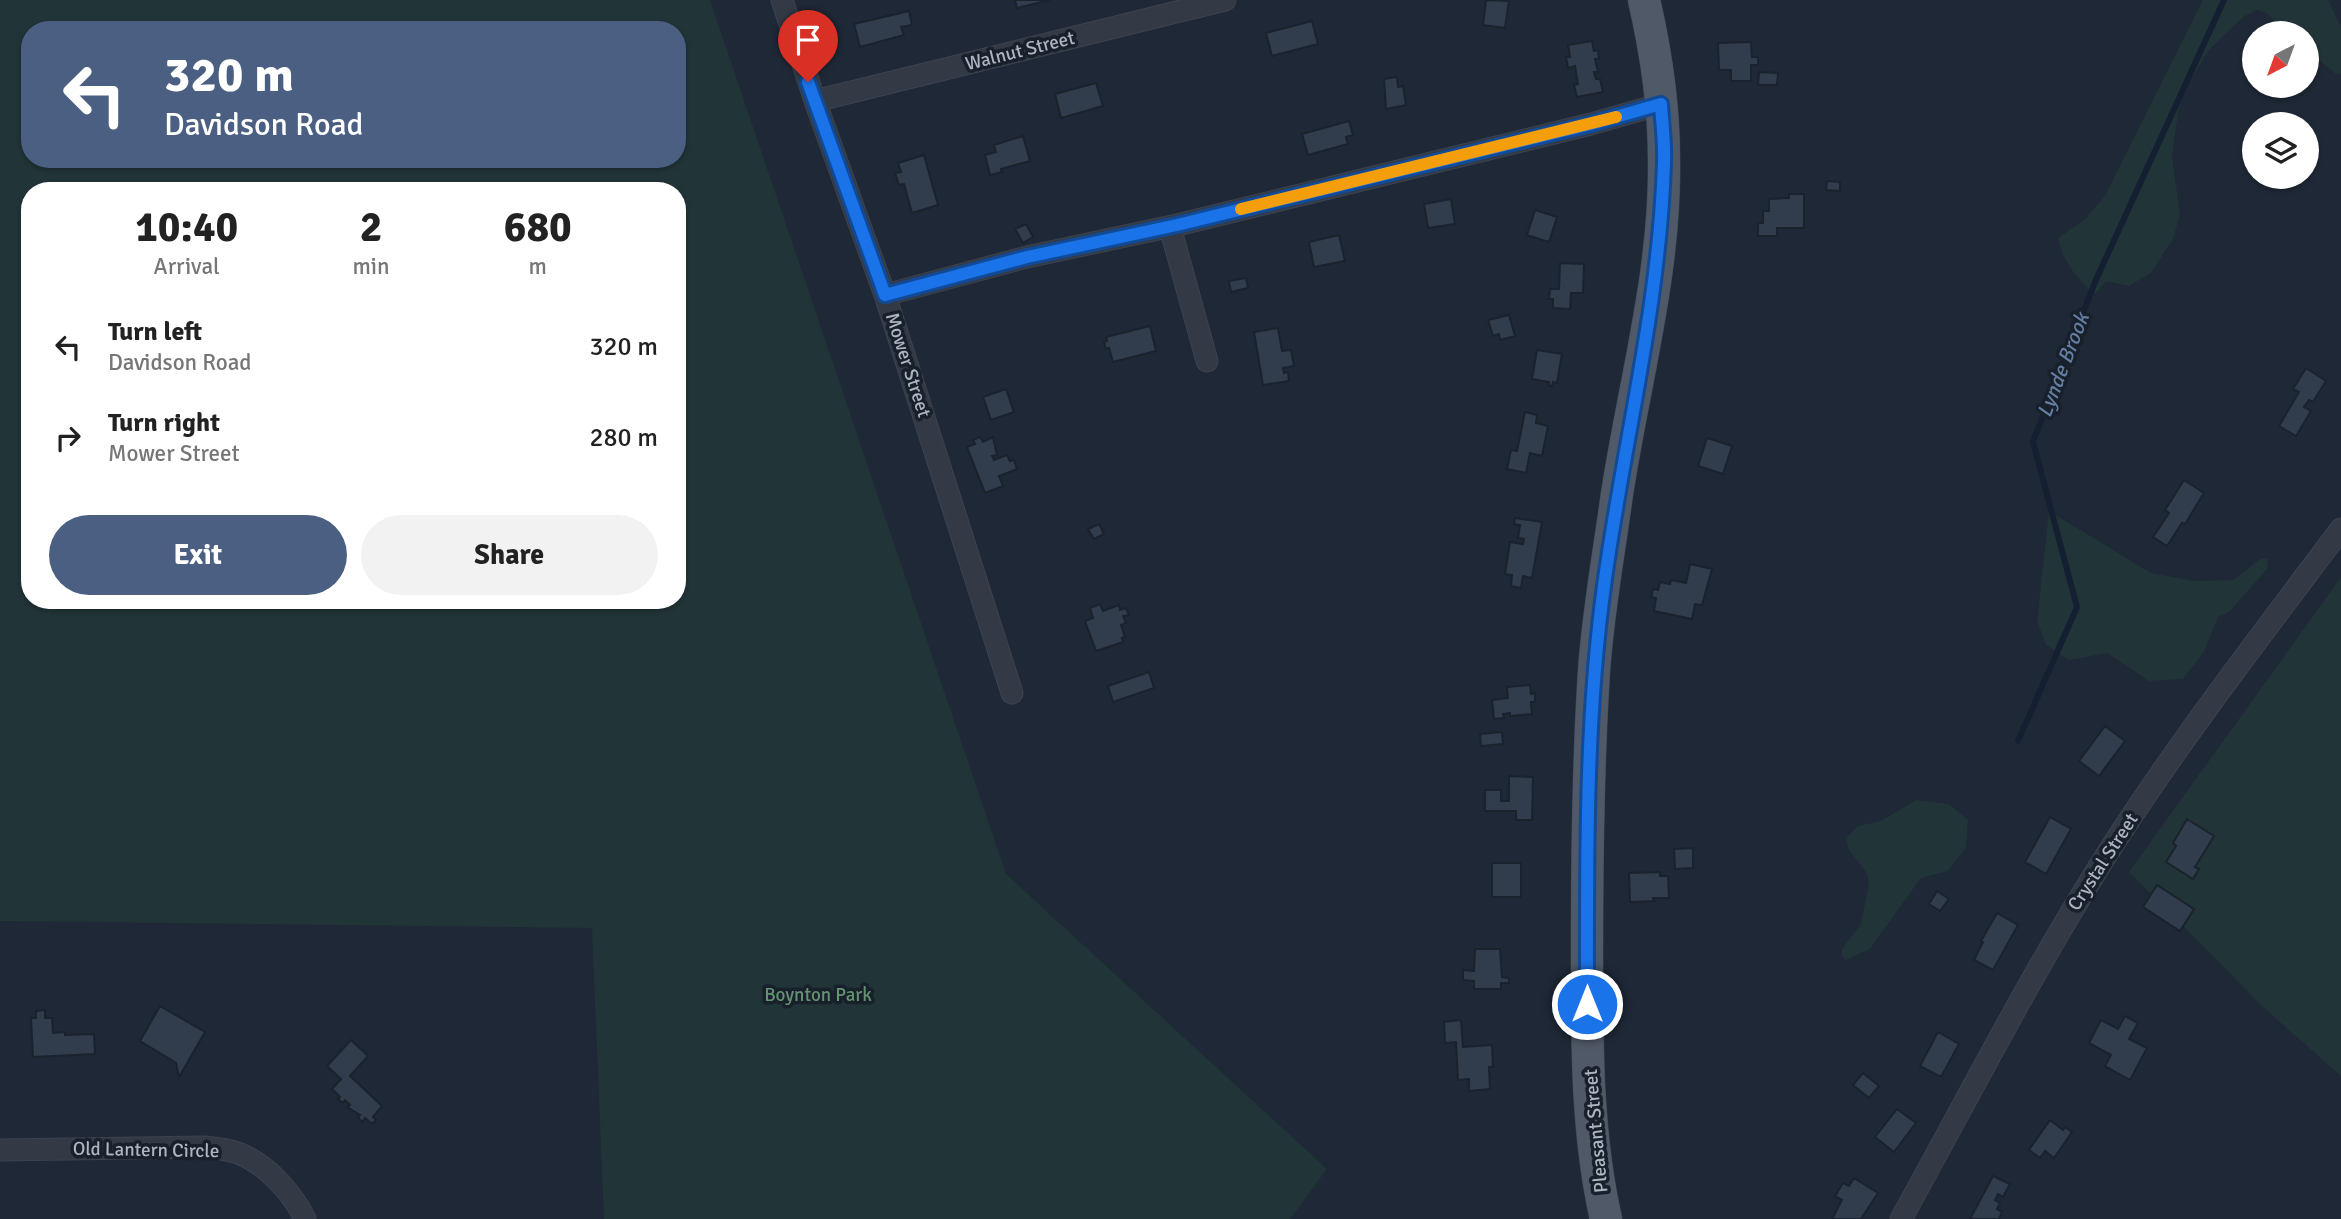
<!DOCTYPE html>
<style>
body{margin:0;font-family:Signika,sans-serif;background:#f2f2f2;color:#222;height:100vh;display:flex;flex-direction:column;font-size:26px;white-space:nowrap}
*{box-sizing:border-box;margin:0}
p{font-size:23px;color:#767676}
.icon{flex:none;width:38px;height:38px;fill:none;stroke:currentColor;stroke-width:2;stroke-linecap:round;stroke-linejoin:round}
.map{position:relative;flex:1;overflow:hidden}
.side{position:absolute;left:21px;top:182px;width:665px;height:427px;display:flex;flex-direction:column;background:#fff;border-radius:28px;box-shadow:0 2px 5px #0004}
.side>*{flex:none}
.hud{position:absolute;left:21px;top:21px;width:665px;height:147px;border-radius:28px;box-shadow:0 2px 5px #0004;background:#4b5f82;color:#fff;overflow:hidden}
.needle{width:46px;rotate:221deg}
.buttons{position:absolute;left:2242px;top:21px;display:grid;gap:14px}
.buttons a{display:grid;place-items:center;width:77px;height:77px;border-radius:50%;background:#fff;box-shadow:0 2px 5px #0004;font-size:35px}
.pin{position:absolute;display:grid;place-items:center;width:60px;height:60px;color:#fff;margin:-72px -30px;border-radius:50% 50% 50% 0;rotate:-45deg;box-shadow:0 0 7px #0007}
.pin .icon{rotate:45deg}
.me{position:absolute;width:77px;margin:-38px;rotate:0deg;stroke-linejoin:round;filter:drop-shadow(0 0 5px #0008)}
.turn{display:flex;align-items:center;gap:24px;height:147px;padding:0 28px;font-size:32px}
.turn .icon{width:91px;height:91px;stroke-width:2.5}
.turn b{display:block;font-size:49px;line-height:60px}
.eta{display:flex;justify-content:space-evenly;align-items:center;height:119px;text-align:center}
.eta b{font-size:42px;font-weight:800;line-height:49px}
.button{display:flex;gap:14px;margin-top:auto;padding:14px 28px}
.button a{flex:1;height:80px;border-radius:42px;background:#4b5f82;color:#fff;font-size:28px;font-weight:800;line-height:80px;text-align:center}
.button a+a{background:#f2f2f2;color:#222}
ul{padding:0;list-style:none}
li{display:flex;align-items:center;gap:21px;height:91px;padding:0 28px}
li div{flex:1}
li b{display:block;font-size:26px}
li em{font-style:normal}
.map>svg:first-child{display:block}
.green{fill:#213437;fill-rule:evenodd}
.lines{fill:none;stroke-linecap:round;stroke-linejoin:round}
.stream{stroke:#142032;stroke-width:6}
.building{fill:#313c4d;stroke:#1a222d;stroke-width:2}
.street-casing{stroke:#3c4350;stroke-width:23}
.primary-casing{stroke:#3c4350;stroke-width:33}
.street{stroke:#333a46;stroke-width:21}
.primary{stroke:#505967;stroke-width:32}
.route-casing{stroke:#114b97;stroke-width:18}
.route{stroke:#1a73e8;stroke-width:12}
.slow{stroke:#f59e0b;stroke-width:12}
.labels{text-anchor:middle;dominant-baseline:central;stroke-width:7;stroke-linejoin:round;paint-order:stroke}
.street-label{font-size:19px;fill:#adb5c3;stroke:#18202b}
.park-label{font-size:19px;fill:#659371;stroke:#18202b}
.water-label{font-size:21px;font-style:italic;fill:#657ea3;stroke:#18202b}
</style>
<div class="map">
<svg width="2341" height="1219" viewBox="0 0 2341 1219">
<rect width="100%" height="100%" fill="#1f2836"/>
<path class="green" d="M0 0H710L1006 874 1327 1169 1290 1219H604L592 928 0 921ZM30 30H677V159H30ZM30 191H677V600H30Z
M2203 0H2328L2341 27V74H2336L2307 50 2306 33H2287L2265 12 2257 10 2243 17 2208 51 2180 98 2172 156 2180 215 2173 239 2151 273 2129 286 2106 281 2095 294C2077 279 2062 261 2058 238L2084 220 2105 196Z
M2049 511 2151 573 2194 581 2233 580 2260 559 2267 558 2268 568 2230 611 2218 617 2204 652 2183 679 2149 681 2107 653 2069 660 2046 645 2037 621Z
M2341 577V1076L2264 1008 2129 872Z
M1916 800 1949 804 1968 820 1966 848 1948 871 1921 878 1870 949 1846 960 1842 956V949L1861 924 1869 882 1866 872 1849 850 1846 838 1858 826 1881 821Z"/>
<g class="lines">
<path class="stream" d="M2018 741 2077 607 2033 442 2095 282 2224 0"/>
</g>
<path class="building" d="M1015 0H1050L1017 8Z
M1486 0 1509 1 1505 28 1483 25Z
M909 11 912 25 901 27 904 35 860 47 854 24Z
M1312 21 1318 44 1272 56 1266 33Z
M1592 41 1594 51 1598 50 1599 59H1595L1598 72H1594L1596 79H1600L1603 92 1577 97 1574 85 1578 84 1575 66 1568 68 1566 57H1570L1568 45Z
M1751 42 1752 57H1758V65H1751V81H1731V70H1719L1718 43Z
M1759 72 1778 73 1777 85H1758Z
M1397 77 1398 87 1403 86 1406 105 1386 109 1384 79Z
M1096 83 1103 106 1061 118 1055 94Z
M1349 121 1353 135 1346 137 1348 144 1308 155 1302 134Z
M1023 136 1030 161 1001 169 1002 172 990 175 985 155 996 152 994 145Z
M924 155 938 205 912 213 904 184 899 185 895 173 901 172 898 163Z
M1827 181 1840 182V191L1826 190Z
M1789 194H1804V228H1777V236H1758V223H1763V211H1769V199L1789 198Z
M1451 199 1455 224 1428 228 1424 204Z
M1535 210 1557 217 1549 242 1527 235Z
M1026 224 1033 237 1023 243 1015 229Z
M1339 235 1345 261 1314 267 1309 242Z
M1560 263 1584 264 1583 293H1571L1570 309 1553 308V299H1549L1550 289H1559Z
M1246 278 1248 288 1231 292 1229 281Z
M1509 315 1515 336 1500 340 1499 334 1493 336 1488 320Z
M1150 326 1156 351 1113 362 1109 348 1106 349 1104 342 1107 341 1106 337Z
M1278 328 1282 351 1291 350 1294 366 1283 368 1284 373 1288 372 1289 381 1263 385 1254 332Z
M1537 350 1562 354 1557 383 1553 382 1552 386 1548 385 1549 382 1532 379Z
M2306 368 2326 381 2313 402 2309 400 2304 407 2311 411 2296 436 2279 426 2299 392 2293 389Z
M1006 389 1014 412 991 420 983 397Z
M1525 412 1537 415 1536 423 1548 426 1542 456 1530 453 1526 473 1507 469 1511 450 1517 451Z
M980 437 983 442 993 437 997 455 992 456 994 460 1007 455 1010 461 1014 460 1017 469 999 476 1003 486 985 493 967 447 975 444 973 440Z
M1707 438 1732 446 1723 474 1698 466Z
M2184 480 2204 493 2185 524 2182 523 2167 546 2153 537 2169 513 2165 510Z
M1515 518 1542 522 1532 578 1523 576 1521 588 1511 586 1512 575 1505 574 1510 542 1523 544 1524 539 1518 538 1520 525 1514 524Z
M1099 524 1104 534 1094 539 1088 529Z
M1690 564 1712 569 1702 605 1695 604 1692 619 1654 611 1656 598 1651 597 1653 589 1658 590 1660 582 1670 584 1671 580 1686 583Z
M1100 604 1103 611 1119 605 1120 610 1126 608 1129 615 1123 616 1126 623 1121 625 1125 637 1122 638 1123 642 1096 651 1085 621 1093 618 1090 608Z
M1149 672 1154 688 1113 702 1108 686Z
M1530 685 1531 694 1535 693V702H1531L1532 714 1510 716V713L1503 714 1504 718 1494 719 1492 700 1508 698 1507 687Z
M2105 726 2125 741 2099 776 2079 761Z
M1502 732 1503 744 1481 746 1480 734Z
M1509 776 1533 777 1532 820H1516V811H1485V790H1501V801H1509Z
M2050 817 2071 829 2046 874 2025 862Z
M2187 819 2214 836 2195 867 2199 869 2193 879 2166 862 2176 846 2173 843Z
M1693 848V868L1675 869 1674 849Z
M1492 863H1521V897H1492Z
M1660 872V876H1668L1669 898H1653L1654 901 1630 902 1629 873Z
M2157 885 2194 909 2180 931 2143 907Z
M1937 891 1949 899 1940 911 1929 904Z
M1997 913 2018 925 1993 970 1974 960 1983 942 1981 941Z
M1475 949H1500L1502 977 1509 978V983H1501V989H1474V981L1463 980V970L1474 971Z
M160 1006 205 1032 179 1077 176 1063 140 1041Z
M45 1010V1018H52L53 1033 65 1032V1035L94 1034 95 1054 33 1057 31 1018H36V1011Z
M2125 1016 2138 1023 2129 1039 2147 1048 2130 1080 2105 1066 2111 1055 2089 1043 2101 1020 2118 1029Z
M1461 1020 1463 1047 1492 1045 1493 1067H1489L1490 1089 1469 1091V1079L1458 1080 1456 1042 1445 1043 1444 1022Z
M1938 1032 1959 1044 1941 1077 1920 1066Z
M351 1040 368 1056 350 1076 382 1106 373 1117 376 1120 372 1124 365 1118 362 1122 358 1117 360 1115 347 1107 350 1105 345 1100 343 1103 338 1099 340 1097 332 1089 341 1079 327 1066Z
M1863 1073 1879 1086 1869 1098 1853 1085Z
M1897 1109 1916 1123 1894 1152 1875 1137Z
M2050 1120 2063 1130 2065 1127 2072 1132 2054 1158 2045 1151 2040 1158 2029 1150Z
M1993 1176 2010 1184 2003 1197 1998 1194 1995 1200 2000 1203 1997 1209 2002 1212 1999 1219H1970Z
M1854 1178 1878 1193 1861 1219H1832L1842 1200 1835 1196 1843 1183 1849 1186Z"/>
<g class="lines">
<g class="street-casing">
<path id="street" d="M782 0 815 101 885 295 1012 693
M815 101 1225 0
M1170 227 1207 361
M885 295 1027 257 1177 225 1591 124 1661 104
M0 1150 204 1147C216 1148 227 1149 238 1153 266 1164 292 1192 305 1219
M1901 1219C1972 1091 2038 960 2118 837 2187 731 2265 630 2341 529"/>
</g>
<g class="primary-casing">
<path id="primary" d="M1606 1219C1586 1131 1587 1039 1587 949 1587 857 1588 764 1594 671 1598 612 1609 553 1617 494 1634 383 1666 272 1664 159 1664 105 1656 52 1644 0"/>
</g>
<use href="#street" class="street"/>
<use href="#primary" class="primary"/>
</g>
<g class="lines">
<g class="route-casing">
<path id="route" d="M808 82 885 295 1027 257 1177 225 1591 124 1661 104C1662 123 1665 143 1664 162 1660 305 1623 445 1604 586 1585 724 1587 865 1587 1004"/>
</g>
<use href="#route" class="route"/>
<path class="slow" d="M1241 209 1616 117"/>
</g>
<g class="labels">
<g class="street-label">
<text transform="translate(1020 51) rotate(-14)">Walnut Street</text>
<text transform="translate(908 365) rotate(72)">Mower Street</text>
<text transform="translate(2103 862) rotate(-57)">Crystal Street</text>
<text transform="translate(1596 1131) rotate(-95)">Pleasant Street</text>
<text transform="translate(146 1150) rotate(1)">Old Lantern Circle</text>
</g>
<g class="park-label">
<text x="818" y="995">Boynton Park</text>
</g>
<g class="water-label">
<text transform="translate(2063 365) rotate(-69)">Lynde Brook</text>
</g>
</g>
</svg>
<div class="buttons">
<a><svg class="needle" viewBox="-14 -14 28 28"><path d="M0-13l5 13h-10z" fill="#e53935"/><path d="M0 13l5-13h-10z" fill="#767676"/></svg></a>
<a><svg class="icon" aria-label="layers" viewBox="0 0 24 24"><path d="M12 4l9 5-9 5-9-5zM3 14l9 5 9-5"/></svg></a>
</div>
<div class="pin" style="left:808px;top:82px;background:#d93025"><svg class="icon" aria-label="arrive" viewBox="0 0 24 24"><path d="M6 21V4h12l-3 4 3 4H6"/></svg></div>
<svg class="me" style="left:1587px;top:1004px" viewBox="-20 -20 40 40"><circle r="17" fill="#1a73e8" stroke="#fff" stroke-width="3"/><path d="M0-11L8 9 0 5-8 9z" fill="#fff"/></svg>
<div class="hud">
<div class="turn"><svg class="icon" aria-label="left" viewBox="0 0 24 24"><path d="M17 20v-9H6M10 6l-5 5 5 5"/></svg><div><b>320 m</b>Davidson Road</div></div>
</div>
<section class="side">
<div class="eta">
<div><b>10:40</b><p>Arrival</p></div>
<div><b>2</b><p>min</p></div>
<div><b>680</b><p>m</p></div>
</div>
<ul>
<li><svg class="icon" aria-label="left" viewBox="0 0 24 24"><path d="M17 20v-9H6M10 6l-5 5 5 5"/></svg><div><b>Turn left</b><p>Davidson Road</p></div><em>320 m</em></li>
<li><svg class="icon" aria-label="right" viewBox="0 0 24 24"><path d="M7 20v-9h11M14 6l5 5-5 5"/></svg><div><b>Turn right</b><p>Mower Street</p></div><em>280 m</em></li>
</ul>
<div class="button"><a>Exit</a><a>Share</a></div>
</section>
</div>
